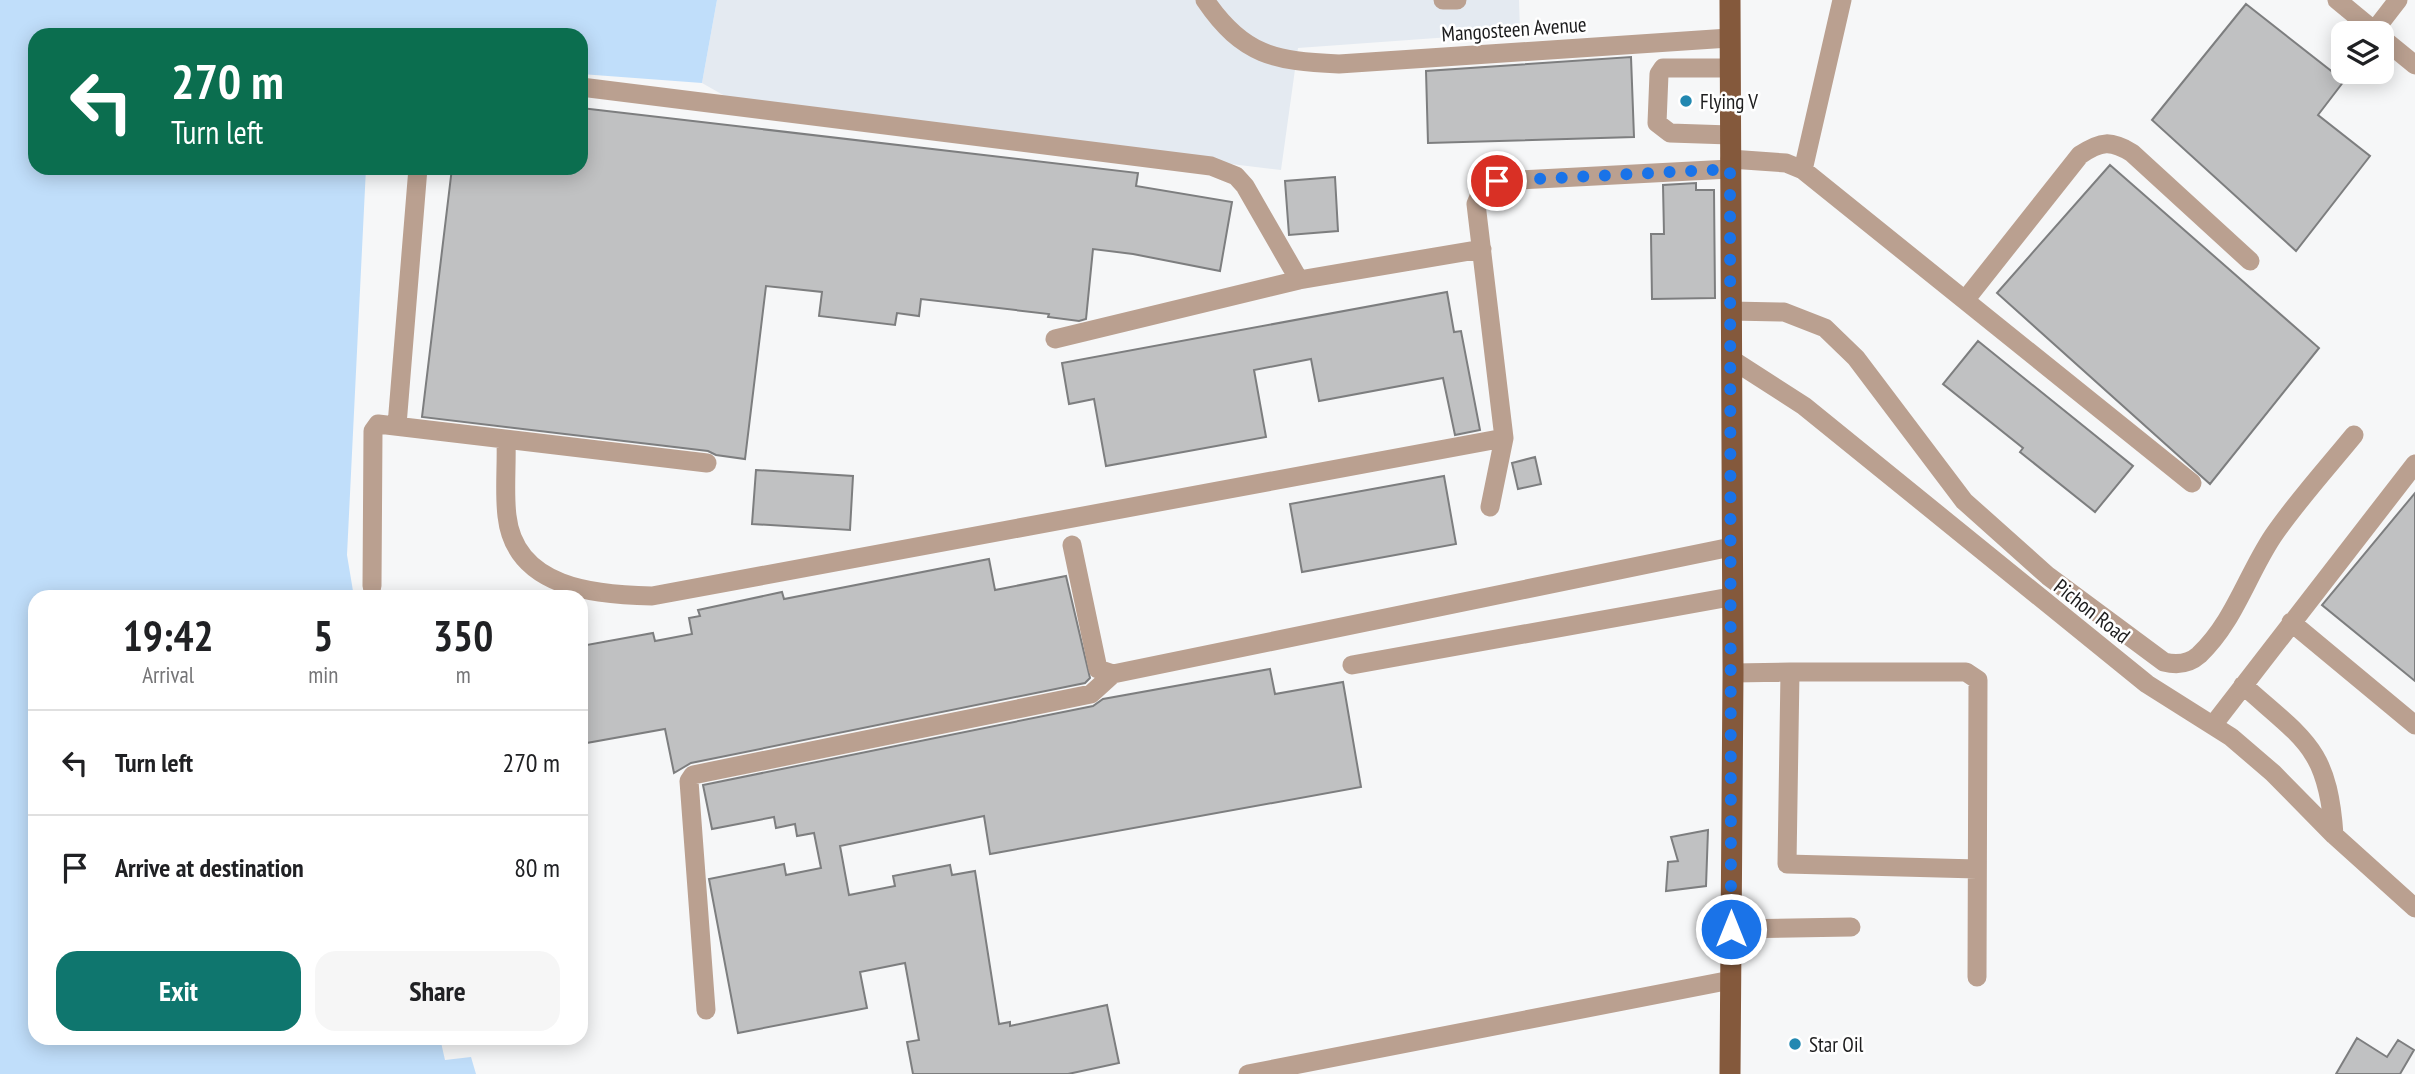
<!DOCTYPE html>
<style>
body{margin:0;font-family:"PT Sans Narrow",sans-serif;background:#f6f6f6;color:#202124;height:100vh;display:flex;flex-direction:column;font-size:26px;white-space:nowrap}
*{box-sizing:border-box;margin:0}
p{font-size:23px;color:#757577}
.icon{flex:none;width:38px;height:38px;fill:none;stroke:currentColor;stroke-width:2;stroke-linecap:round;stroke-linejoin:round}
.map{position:relative;flex:1;overflow:hidden}
.side{position:absolute;left:28px;top:590px;width:560px;height:455px;display:flex;flex-direction:column;background:#fff;border-radius:21px;box-shadow:0 4px 18px #0003}
.side>*{flex:none}
.guide{position:absolute;left:28px;top:28px;width:560px;height:147px;border-radius:21px;box-shadow:0 4px 18px #0003;background:#0b6e4f;color:#fff;overflow:hidden}
.controls{position:absolute;left:2331px;top:21px;display:grid;gap:14px}
.controls a{display:grid;place-items:center;width:63px;height:63px;border-radius:14px;background:#fff;box-shadow:0 4px 18px #0003;font-size:35px}
.pin{position:absolute;display:grid;place-items:center;width:60px;height:60px;color:#fff;margin:-30px;border:4px solid #fff;border-radius:50%;box-shadow:0 2px 7px #0007}
.me{position:absolute;width:77px;margin:-38px;rotate:0deg;stroke-linejoin:round;filter:drop-shadow(0 0 5px #0008)}
.turn{display:flex;align-items:center;gap:24px;height:147px;padding:0 28px;font-size:32px}
.turn .icon{width:91px;height:91px;stroke-width:2.5}
.turn b{display:block;font-size:49px;line-height:60px}
.eta{display:flex;justify-content:space-evenly;align-items:center;height:119px;text-align:center}
.eta b{font-size:42px;font-weight:700;line-height:49px}
.action{display:flex;gap:14px;margin-top:auto;padding:14px 28px}
.action a{flex:1;height:80px;border-radius:21px;background:#0f766e;color:#fff;font-size:28px;font-weight:700;line-height:80px;text-align:center}
.action a+a{background:#f6f6f6;color:#202124}
ul{padding:0;list-style:none}
li{display:flex;align-items:center;gap:21px;height:105px;padding:0 28px;border-top:2px solid #e0e0e0}
li div{flex:1}
li b{display:block;font-size:26px}
li em{font-style:normal}
.map>svg:first-child{display:block}
.built{fill:#e4eaf1}
.water{fill:#c0defa}
.building{fill:#c0c1c2;stroke:#7d7e7f;stroke-width:2}
.lines{fill:none;stroke-linecap:round;stroke-linejoin:round}
.minor{stroke:#baa090;stroke-width:19}
.major{stroke:#84593c;stroke-width:21}
.route{stroke:#1a73e8;stroke-width:12;stroke-dasharray:0 21.6}
.poi-dot{fill:#2288b1;stroke:#fff;stroke-width:2.5}
.labels{text-anchor:middle;dominant-baseline:central;stroke-width:5;stroke-linejoin:round;paint-order:stroke}
.street-label{font-size:21px;fill:#1d1d1e;stroke:#fff}
.poi-label{font-size:21px;fill:#1d1d1e;stroke:#fff;text-anchor:start}
</style>
<div class="map">
<svg width="2415" height="1074" viewBox="0 0 2415 1074">
<rect width="100%" height="100%" fill="#f6f7f8"/>
<path class="built" d="M717 0H1519L1520 32 1298 48 1281 170 739 104 702 83Z"/>
<path class="water" d="M0 0H717L702 83 581 74V35H35V168H366L347 555 354 597H35V1038H440L445 1060 471 1057 476 1074H0Z"/>
<path class="building" d="M2246 4 2344 81 2318 115 2370 156 2296 251 2152 120Z
M1631 57 1634 137 1428 143 1426 71Z
M581 108 1138 173 1136 186 1232 202 1220 271 1133 254 1093 249 1086 319 1079 321 1048 317 1049 314 921 299 919 316 897 313 895 325 819 316 822 292 766 286 745 459 716 455 708 451 422 417 452 168H581Z
M2110 165 2319 348 2210 484 1997 293Z
M1335 177 1338 231 1289 235 1285 181Z
M1696 183V190H1714L1715 298 1652 299 1651 234H1664L1663 185Z
M1447 292 1454 332 1461 331 1480 430 1455 435 1443 378 1319 401 1311 359 1254 370 1266 437 1106 466 1094 399 1069 404 1062 363Z
M1978 341 2133 466 2095 512 2020 452 2023 448 1943 384Z
M1535 457 1541 484 1518 489 1512 463Z
M756 470 853 476 850 530 752 524Z
M1444 476 1456 544 1302 572 1290 504Z
M2415 493V681L2322 605Z
M989 559 995 590 1066 576 1090 678 1085 683 691 763 674 773 665 729 581 744V646L653 633 655 641 692 634 689 618 700 616 698 610 782 592 784 599Z
M1270 669 1275 694 1343 682 1361 787 990 854 984 816 840 846 849 895 895 886 893 876 950 865 952 875 975 871 999 1024 1010 1022V1026L1107 1005 1119 1063 1068 1074H913L907 1042 919 1040 905 963 860 972 867 1008 738 1033 709 879 784 864 786 875 821 868 814 833 797 836 795 824 776 828 774 817 712 829 703 785 1093 706 1103 699Z
M1708 830 1706 886 1666 891 1668 862 1678 861 1671 837Z
M2357 1038 2387 1057 2398 1040 2414 1050 2400 1074H2336Z"/>
<g class="lines">
<path class="minor" d="M1205 0C1243 56 1275 61 1339 64L1729 38
M1443 0H1457
M2337 0 2377 33
M2374 31 2398 0
M2382 38 2415 65
M1728 68H1663L1659 74 1657 123 1670 133 1730 135
M581 87 1211 166 1236 176 1245 186 1299 280 1482 249
M1730 159 1786 163 1803 170 2192 483
M1803 170 1842 0
M1966 299 2080 155C2101 141 2111 140 2132 153L2250 261
M1731 311 1784 312 1825 328 1856 358 1964 501 2048 576 2164 662C2176 665 2189 664 2199 655 2234 622 2247 575 2273 536 2297 501 2327 468 2354 435
M1055 339 1299 280
M1731 359 1804 406 2147 684 2231 737 2273 773 2334 835 2415 908
M397 425 418 168
M506 441C507 465 504 492 507 516 515 588 595 595 652 596L1504 438 1476 204 1481 192 1498 181 1730 169
M1490 507 1504 438
M1072 545 1098 669 1113 674 1731 547
M372 586 373 431 378 424 707 463
M2291 622 2415 725
M1352 665 1730 597
M1733 673 1790 672
M2243 685C2304 740 2328 747 2334 835
M2213 725 2415 464
M1731 929 1851 927
M1977 977 1978 680 1966 672H1790L1787 864 1977 869
M706 1010 689 781 693 775 1091 694 1113 674
M1248 1074 1731 980"/>
<path class="major" d="M1730 0 1733 673 1730 1074"/>
</g>
<g class="lines">
<path class="route" d="M1497 181 1730 169 1731 929"/>
</g>
<g class="poi-dot">
<circle cx="1686" cy="101" r="7"/>
<circle cx="1795" cy="1044" r="7"/>
</g>
<g class="labels">
<g class="street-label">
<text transform="translate(1514 29) rotate(-4)">Mangosteen Avenue</text>
<text transform="translate(2092 611) rotate(38)">Pichon Road</text>
</g>
<g class="poi-label">
<text x="1700" y="101">Flying V</text>
<text x="1809" y="1044">Star Oil</text>
</g>
</g>
</svg>
<div class="controls">
<a><svg class="icon" aria-label="layers" viewBox="0 0 24 24"><path d="M12 4l9 5-9 5-9-5zM3 14l9 5 9-5"/></svg></a>
</div>
<div class="pin" style="left:1497px;top:181px;background:#d93025"><svg class="icon" aria-label="arrive" viewBox="0 0 24 24"><path d="M6 21V4h12l-3 4 3 4H6"/></svg></div>
<svg class="me" style="left:1731px;top:929px" viewBox="-20 -20 40 40"><circle r="17" fill="#1a73e8" stroke="#fff" stroke-width="3"/><path d="M0-11L8 9 0 5-8 9z" fill="#fff"/></svg>
<div class="guide">
<div class="turn"><svg class="icon" aria-label="left" viewBox="0 0 24 24"><path d="M17 20v-9H6M10 6l-5 5 5 5"/></svg><div><b>270 m</b>Turn left</div></div>
</div>
<section class="side">
<div class="eta">
<div><b>19:42</b><p>Arrival</p></div>
<div><b>5</b><p>min</p></div>
<div><b>350</b><p>m</p></div>
</div>
<ul>
<li><svg class="icon" aria-label="left" viewBox="0 0 24 24"><path d="M17 20v-9H6M10 6l-5 5 5 5"/></svg><div><b>Turn left</b></div><em>270 m</em></li>
<li><svg class="icon" aria-label="arrive" viewBox="0 0 24 24"><path d="M6 21V4h12l-3 4 3 4H6"/></svg><div><b>Arrive at destination</b></div><em>80 m</em></li>
</ul>
<div class="action"><a>Exit</a><a>Share</a></div>
</section>
</div>
